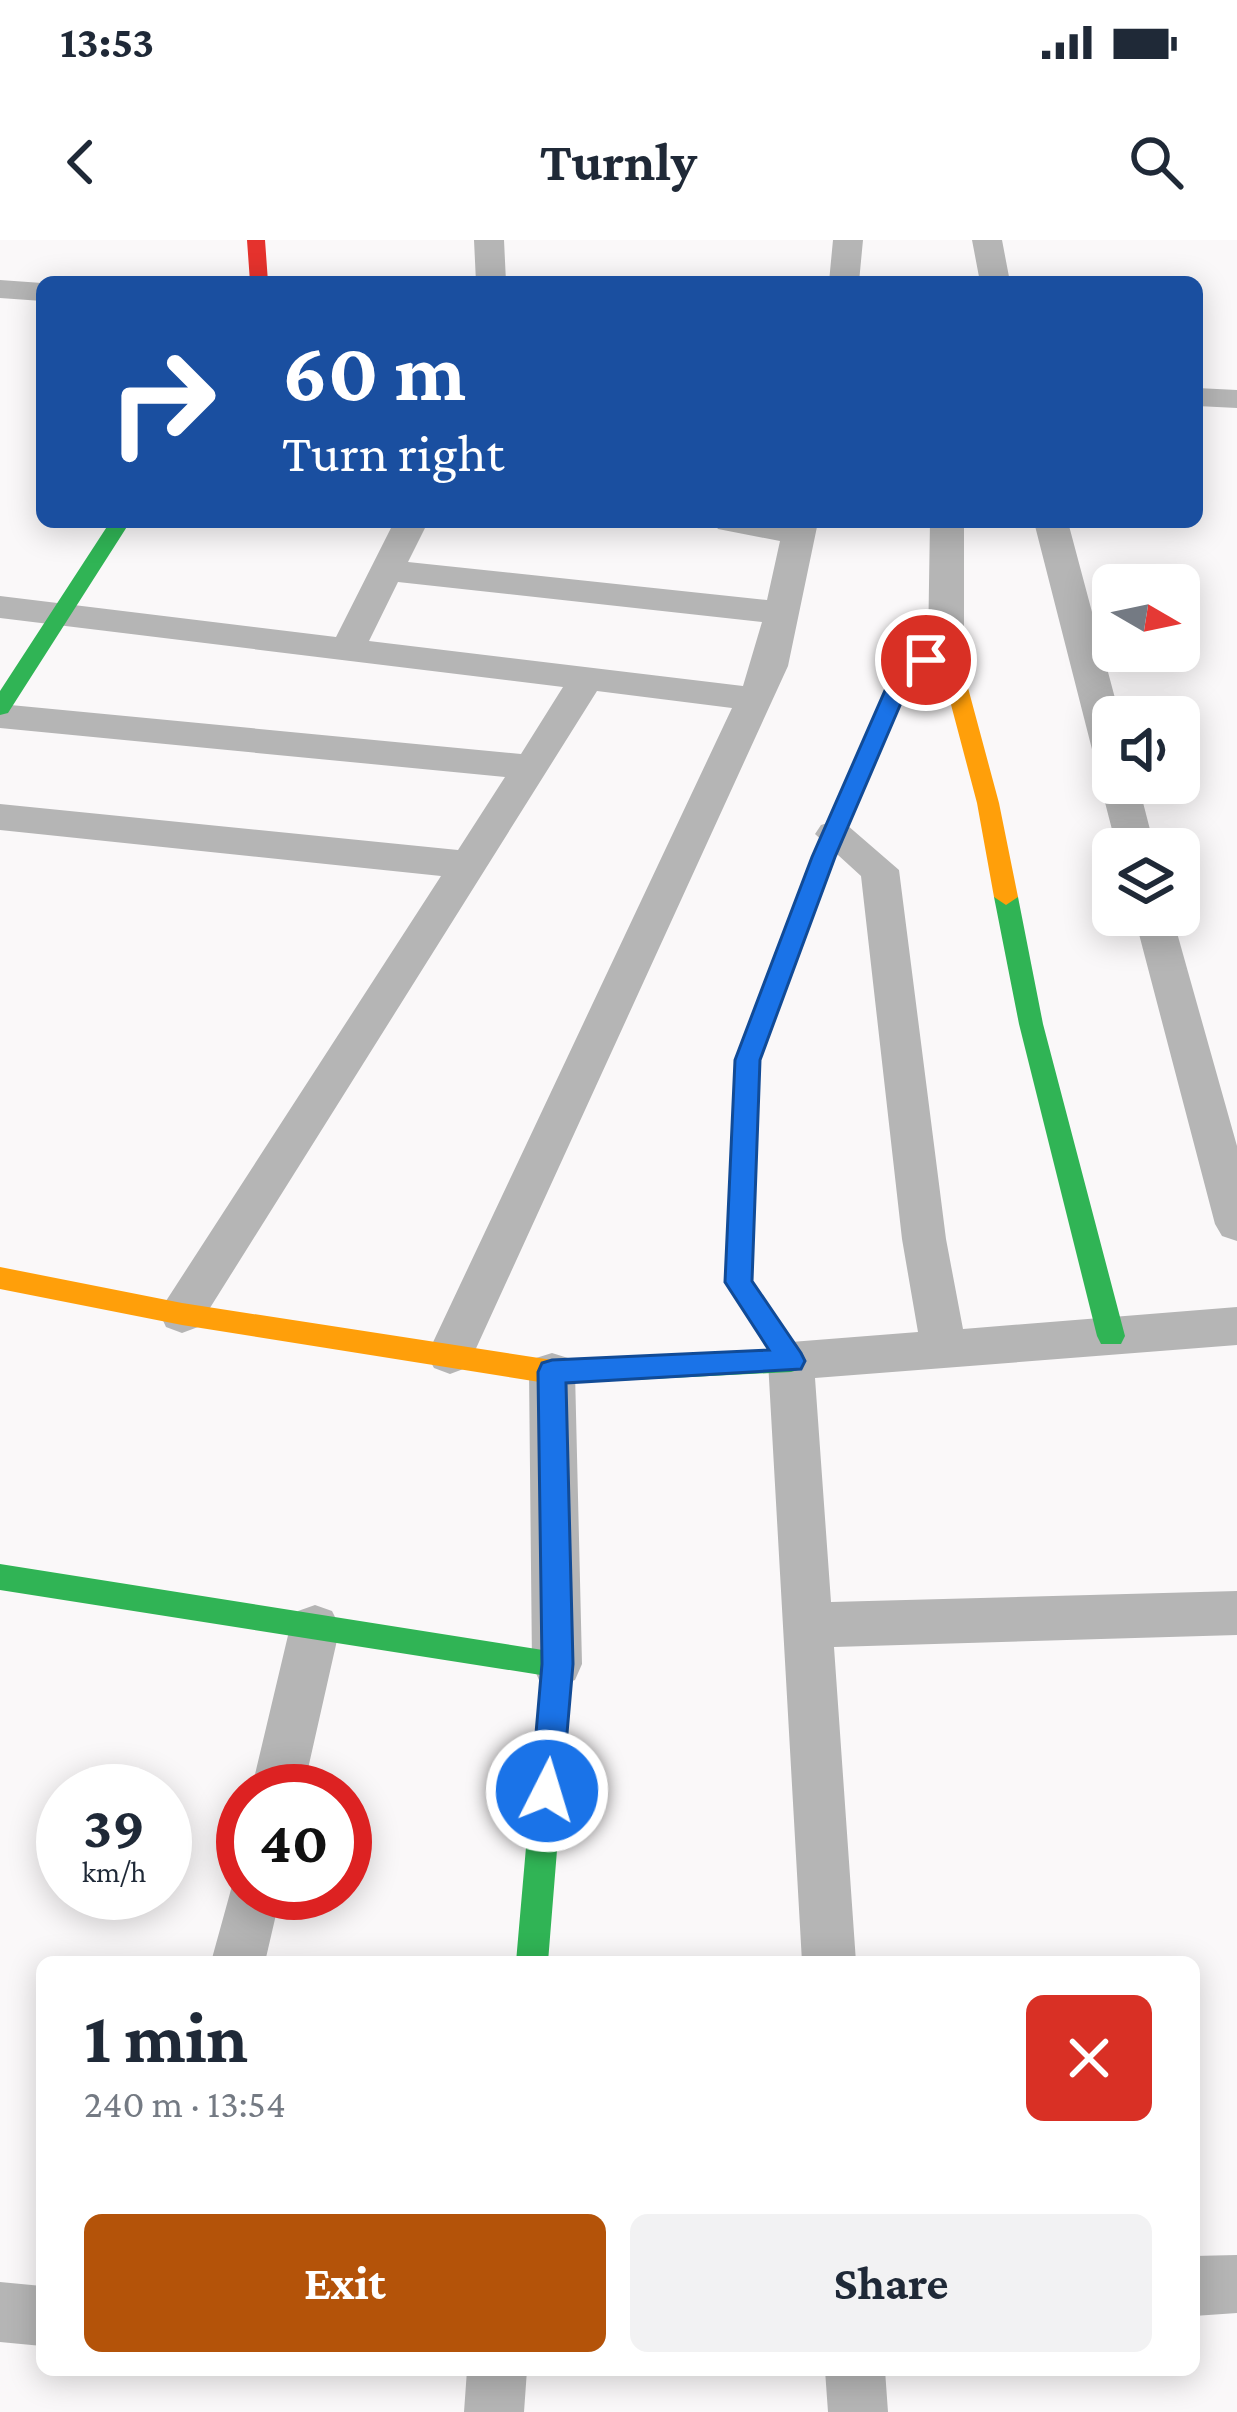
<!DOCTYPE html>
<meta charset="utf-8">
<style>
body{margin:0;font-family:"Crimson Pro",serif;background:#f2f2f3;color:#1f2937;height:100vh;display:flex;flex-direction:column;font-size:45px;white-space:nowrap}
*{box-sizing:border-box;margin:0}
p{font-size:39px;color:#747a83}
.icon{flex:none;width:66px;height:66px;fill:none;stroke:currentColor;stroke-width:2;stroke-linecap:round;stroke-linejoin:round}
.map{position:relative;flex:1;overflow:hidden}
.side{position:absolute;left:36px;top:1716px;width:1164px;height:420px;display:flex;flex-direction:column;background:#fff;border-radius:18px;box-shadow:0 6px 30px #0003}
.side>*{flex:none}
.guide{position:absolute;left:36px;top:36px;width:1167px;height:252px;border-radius:18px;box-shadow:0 6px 30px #0003;background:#1a4fa0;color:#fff;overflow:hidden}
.needle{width:78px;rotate:99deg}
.fabs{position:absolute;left:1092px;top:324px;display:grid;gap:24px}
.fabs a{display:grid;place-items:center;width:108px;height:108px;border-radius:18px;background:#fff;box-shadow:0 6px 30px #0003;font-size:60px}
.speed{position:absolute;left:36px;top:1524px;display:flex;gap:24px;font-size:60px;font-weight:700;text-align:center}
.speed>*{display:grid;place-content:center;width:156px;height:156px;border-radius:50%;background:#fff;box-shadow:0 6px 30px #0003;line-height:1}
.speed small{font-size:30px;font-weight:400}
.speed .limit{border:18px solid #d22;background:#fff;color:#111}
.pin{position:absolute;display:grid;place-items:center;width:102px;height:102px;color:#fff;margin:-51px;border:6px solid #fff;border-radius:50%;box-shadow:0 3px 12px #0007}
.me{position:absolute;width:132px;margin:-66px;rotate:5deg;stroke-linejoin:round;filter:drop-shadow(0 0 9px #0008)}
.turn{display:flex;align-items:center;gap:42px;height:252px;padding:0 48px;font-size:54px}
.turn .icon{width:156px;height:156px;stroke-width:2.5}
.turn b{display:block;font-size:84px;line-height:102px}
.round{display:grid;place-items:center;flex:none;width:126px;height:126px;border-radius:18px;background:#f2f2f3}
.summary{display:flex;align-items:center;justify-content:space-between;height:204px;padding:0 48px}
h1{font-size:72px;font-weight:700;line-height:90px}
.button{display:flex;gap:24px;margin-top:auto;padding:24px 48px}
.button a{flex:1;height:138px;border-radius:18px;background:#b45309;color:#fff;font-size:48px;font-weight:700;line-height:138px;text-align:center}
.button a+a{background:#f2f2f3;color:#1f2937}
.status{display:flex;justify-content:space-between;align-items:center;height:84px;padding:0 60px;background:#fff;direction:ltr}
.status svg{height:33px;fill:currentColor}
header{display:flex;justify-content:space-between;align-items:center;height:156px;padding:0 48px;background:#fff;font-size:54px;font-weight:700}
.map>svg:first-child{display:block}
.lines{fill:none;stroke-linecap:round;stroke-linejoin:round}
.street{fill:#b5b5b5;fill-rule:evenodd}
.fast{fill:#30b455;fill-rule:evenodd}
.slow{fill:#ff9f0a;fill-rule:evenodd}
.jam{fill:#e5322d;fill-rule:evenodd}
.route{fill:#1a73e8;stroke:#114b97;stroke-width:3}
</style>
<div class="status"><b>13:53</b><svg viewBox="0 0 49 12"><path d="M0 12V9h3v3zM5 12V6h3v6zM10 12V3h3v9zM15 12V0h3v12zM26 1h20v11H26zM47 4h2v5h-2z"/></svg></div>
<header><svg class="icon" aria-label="back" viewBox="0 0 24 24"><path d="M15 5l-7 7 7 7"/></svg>Turnly<svg class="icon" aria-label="search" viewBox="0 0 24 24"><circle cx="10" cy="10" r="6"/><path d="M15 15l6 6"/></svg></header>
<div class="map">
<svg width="1237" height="2172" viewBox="0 0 1237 2172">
<rect width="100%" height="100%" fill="#faf8f9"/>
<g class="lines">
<path class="street" d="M474 0H504L506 42H476Z
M833 0H863L859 42H829Z
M972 0H1002L1010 42H980Z
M0 40 42 43V61L0 58Z
M1197 148 1237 150V168L1197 166Z
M394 282H428L408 322 767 360 780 301 718 289 713 282H818L788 426 473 1115 466 1128 450 1134 434 1128 427 1115 732 468 597 451 198 1087 182 1093 166 1087 160 1074 166 1061 441 636 0 590V564L458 610 505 537 0 488V464L521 514 563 447 0 378V356L336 397ZM398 342 762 382 743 446 369 401Z
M930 282H964V407L958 415H934L928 407Z
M1034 282H1068L1120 477H1113V543H1138L1155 609H1117L1100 543 1111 533 1100 530 1095 521Z
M834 581 847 585 899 630 946 999 963 1089 1237 1067V1105L815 1138 831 1362 1237 1351V1395L834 1407 856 1722H802L768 1121 775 1108 791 1102 918 1092 902 999 861 636 815 594 821 585Z
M1134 675H1172L1237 906V1001L1222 996 1215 984Z
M552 1113 568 1118 575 1132 582 1424 575 1440 557 1447 539 1440 532 1424 529 1132 536 1118Z
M315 1365 332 1371 340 1387 303 1551H251L290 1387 298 1371Z
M243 1631V1653H281L265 1722H211L235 1635Z
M1237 2015V2073L1194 2076V2016Z
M0 2042 42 2046V2106L0 2102Z
M467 2130H527L524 2172H464Z
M825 2130H885L888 2172H828Z"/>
<path class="fast" d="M110 282H130L8 473 0 475V451Z
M1006 649 1018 657 1043 784 1125 1096 1121 1104H1101L1097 1096 1019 784 994 657Z
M791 1110 801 1113 805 1121 801 1129 791 1132 592 1142 582 1138 578 1130 582 1122 592 1118Z
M0 1324 568 1414 572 1424 548 1722H516L541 1435 0 1350Z"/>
<path class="slow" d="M946 400 957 407 999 563 1018 657 1006 665 994 657 977 563 940 423 907 449 831 623H815L812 617 887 445Z
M0 1027 182 1063 552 1120 602 1122 606 1130 602 1138 552 1144 182 1085 0 1049Z"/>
<path class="jam" d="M247 0H265L268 42H250Z
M823 609 834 617 760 820 752 1040 805 1121 801 1129H781L726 1042 736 820 812 617Z"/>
</g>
<path class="route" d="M926 413 937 420 907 449 835 617 760 820 752 1041 801 1113 805 1121 801 1129 566 1143 573 1424 562 1551 558 1562 547 1566 535 1562 531 1551 542 1424 538 1132 542 1123 552 1120 769 1110 725 1042 735 820 812 617 887 446Z"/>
</svg>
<div class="fabs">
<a><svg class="needle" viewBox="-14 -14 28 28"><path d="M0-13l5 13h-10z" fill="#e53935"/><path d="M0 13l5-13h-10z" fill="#747a83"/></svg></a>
<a><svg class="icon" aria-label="sound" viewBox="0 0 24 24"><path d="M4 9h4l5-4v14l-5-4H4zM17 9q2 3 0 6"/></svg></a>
<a><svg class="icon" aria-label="layers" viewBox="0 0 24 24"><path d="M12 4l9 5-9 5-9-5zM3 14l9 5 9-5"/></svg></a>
</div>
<div class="speed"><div>39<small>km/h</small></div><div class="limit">40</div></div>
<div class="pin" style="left:926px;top:420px;background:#d93025"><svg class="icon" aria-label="arrive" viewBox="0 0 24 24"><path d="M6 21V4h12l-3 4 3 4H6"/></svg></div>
<svg class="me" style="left:547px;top:1551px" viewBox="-20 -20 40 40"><circle r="17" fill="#1a73e8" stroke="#fff" stroke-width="3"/><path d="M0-11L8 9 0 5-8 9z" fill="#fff"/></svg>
<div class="guide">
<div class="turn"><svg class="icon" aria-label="right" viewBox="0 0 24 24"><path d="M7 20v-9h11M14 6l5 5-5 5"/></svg><div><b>60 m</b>Turn right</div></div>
</div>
<section class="side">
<div class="summary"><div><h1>1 min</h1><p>240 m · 13:54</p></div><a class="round" style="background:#d93025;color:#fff"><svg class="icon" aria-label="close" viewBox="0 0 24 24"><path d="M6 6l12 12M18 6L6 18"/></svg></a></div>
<div class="button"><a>Exit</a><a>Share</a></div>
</section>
</div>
